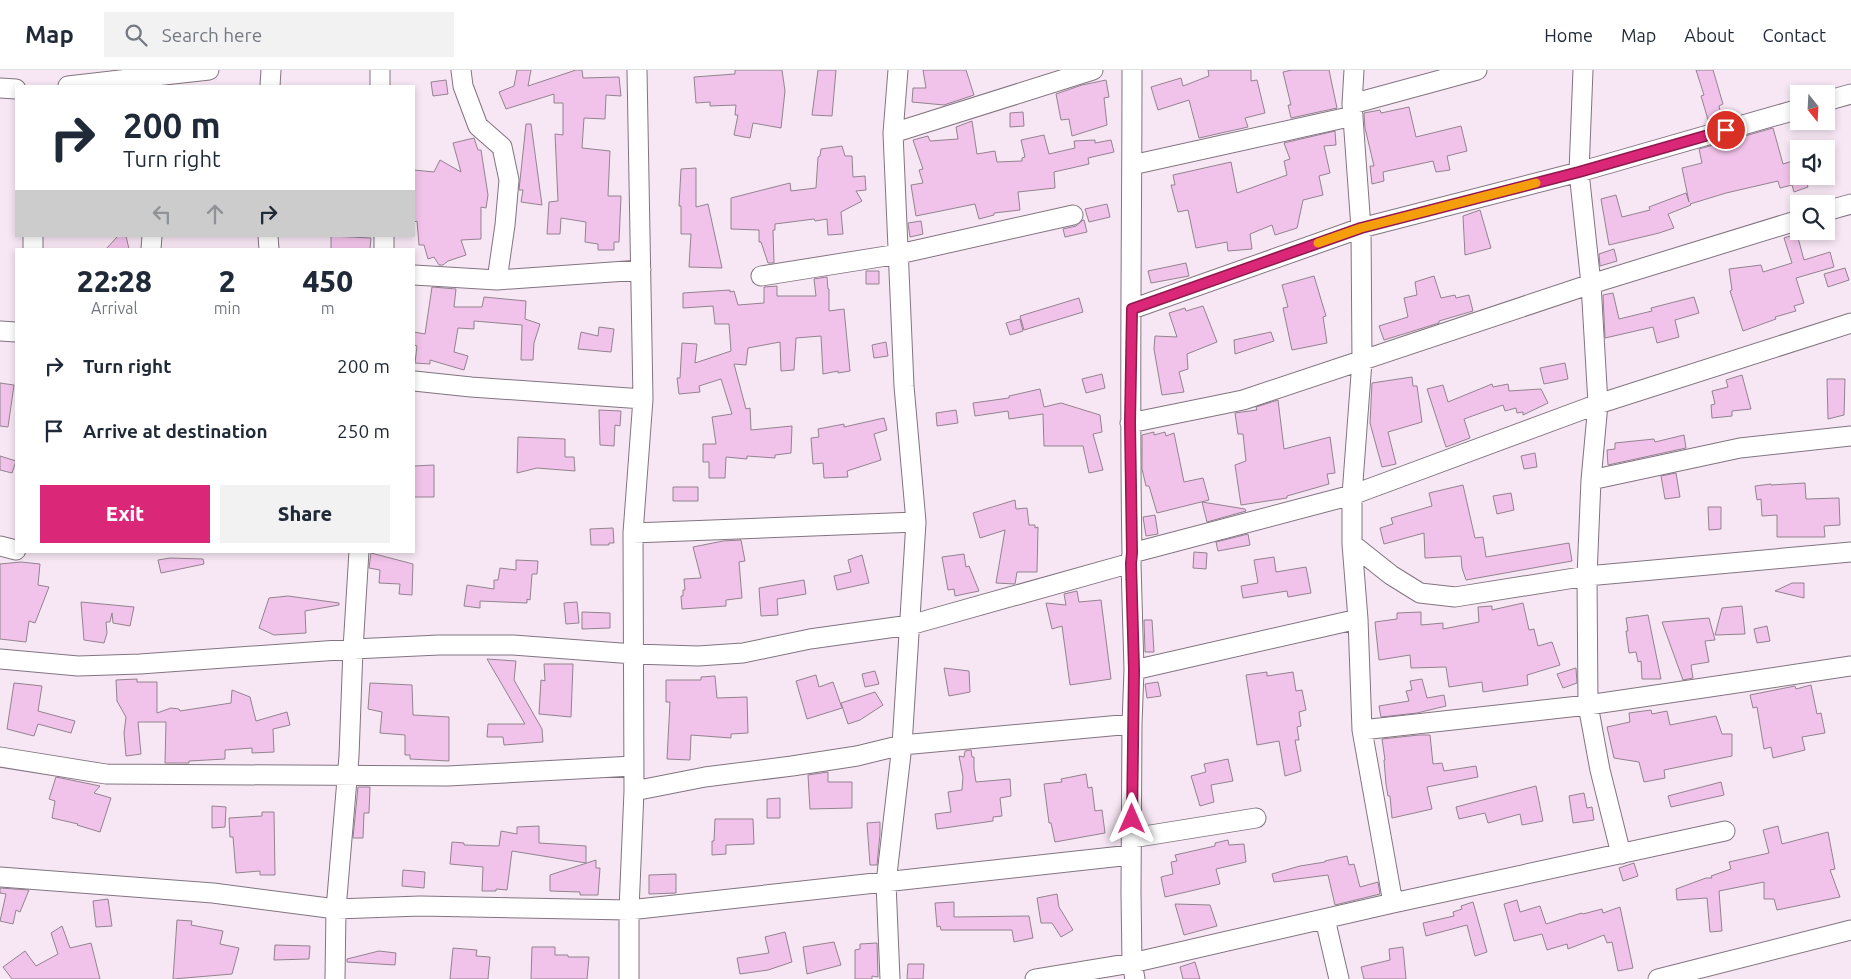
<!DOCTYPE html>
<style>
body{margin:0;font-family:Ubuntu,sans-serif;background:#f2f2f3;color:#1f2937;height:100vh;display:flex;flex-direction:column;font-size:19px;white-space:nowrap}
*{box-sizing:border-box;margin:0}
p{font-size:16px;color:#747a83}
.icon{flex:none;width:28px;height:28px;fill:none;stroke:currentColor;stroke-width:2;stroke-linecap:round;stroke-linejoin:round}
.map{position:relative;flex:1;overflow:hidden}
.drawer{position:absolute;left:15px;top:178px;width:400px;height:305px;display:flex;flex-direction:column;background:#fff;border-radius:0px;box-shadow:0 2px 8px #0003}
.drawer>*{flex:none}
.top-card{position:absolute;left:15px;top:15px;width:400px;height:152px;border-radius:0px;box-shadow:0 2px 8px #0003;background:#fff;color:#1f2937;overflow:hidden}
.needle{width:32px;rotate:162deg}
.controls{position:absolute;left:1790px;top:15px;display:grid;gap:10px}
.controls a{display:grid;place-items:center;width:45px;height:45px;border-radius:0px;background:#fff;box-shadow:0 2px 8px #0003;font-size:25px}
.pin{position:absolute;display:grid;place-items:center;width:42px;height:42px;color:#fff;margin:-21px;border:2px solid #fff;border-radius:50%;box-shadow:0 1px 5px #0007}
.me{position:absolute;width:55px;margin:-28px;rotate:0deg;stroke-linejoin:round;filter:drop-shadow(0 0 4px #0008)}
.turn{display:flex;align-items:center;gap:18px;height:105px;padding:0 25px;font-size:22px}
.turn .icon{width:65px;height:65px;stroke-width:2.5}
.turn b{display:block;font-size:35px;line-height:42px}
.lanes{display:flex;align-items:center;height:48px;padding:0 25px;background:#0003;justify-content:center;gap:25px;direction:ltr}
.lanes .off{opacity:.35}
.eta{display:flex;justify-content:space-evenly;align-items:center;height:85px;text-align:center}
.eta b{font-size:30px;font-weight:800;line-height:35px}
.button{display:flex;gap:10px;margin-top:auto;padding:10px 25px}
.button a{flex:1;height:58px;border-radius:0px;background:#db2777;color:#fff;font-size:20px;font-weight:800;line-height:58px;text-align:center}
.button a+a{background:#f2f2f3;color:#1f2937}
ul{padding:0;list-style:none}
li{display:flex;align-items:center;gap:15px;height:65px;padding:0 25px}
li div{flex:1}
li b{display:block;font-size:19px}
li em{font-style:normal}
header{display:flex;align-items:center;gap:30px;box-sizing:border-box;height:70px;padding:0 25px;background:#fff;border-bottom:1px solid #e0e1e3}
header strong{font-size:24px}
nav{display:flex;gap:28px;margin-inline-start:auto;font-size:18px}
.search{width:350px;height:45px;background:#f2f2f3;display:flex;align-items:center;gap:12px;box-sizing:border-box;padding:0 18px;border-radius:0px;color:#747a83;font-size:19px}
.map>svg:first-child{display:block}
.building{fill:#f2c3ea;stroke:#92838f}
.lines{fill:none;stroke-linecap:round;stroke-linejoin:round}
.minor-casing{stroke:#827480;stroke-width:21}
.minor{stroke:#fff;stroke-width:19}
.route-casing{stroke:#8e194d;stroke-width:12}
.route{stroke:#db2777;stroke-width:9}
.slow{stroke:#f59e0b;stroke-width:9}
</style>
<header>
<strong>Map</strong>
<div class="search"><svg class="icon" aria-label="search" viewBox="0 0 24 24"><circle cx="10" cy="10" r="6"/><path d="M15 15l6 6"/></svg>Search here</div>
<nav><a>Home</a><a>Map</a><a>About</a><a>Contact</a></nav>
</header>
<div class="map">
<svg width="1851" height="909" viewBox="0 0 1851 909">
<rect width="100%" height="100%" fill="#f7e7f4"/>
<path class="building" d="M517 0H531L528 16 576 0H582L583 8 619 7 621 26 606 25 605 49 584 48 582 78 610 81 608 126H621L619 172H614V180H598V174L585 172 586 152 561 148 560 164H547L549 132 558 131 555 64 563 65V33H554V24L506 39 499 22 514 16Z
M735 0H782L785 21 781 58 753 53 750 68 734 65 738 45H735L736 35 710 36V32L696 33 694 7 735 4Z
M818 0H836L832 46 812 45Z
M923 0H966L974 25 944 35 912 32 913 18H926Z
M1208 0H1251V11L1257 10 1265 43 1245 48 1248 57 1199 68 1189 30 1158 40 1151 17 1181 8 1183 16 1209 6Z
M1292 0H1329L1337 38 1291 48 1288 35H1291L1283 2Z
M1696 0H1713L1723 34 1719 36 1722 49 1709 53 1701 26 1704 25Z
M446 10 448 24 433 26 431 12Z
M1106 10 1109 27 1104 28 1107 55 1072 66 1069 49 1061 50 1056 24 1082 15Z
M1409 37 1416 67 1461 56 1467 81 1447 86 1450 100 1436 102 1433 91 1383 102 1384 111 1372 114 1370 96H1374L1365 58 1364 43 1380 40 1381 43Z
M1023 42 1024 56 1010 57V43Z
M972 51 977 84 995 81 997 92 1022 91V88L1025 87 1021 70 1044 65 1049 84 1075 78 1074 71 1095 70V73L1111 70 1114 82 1088 88 1089 94 1054 102 1055 118 1018 122 1020 140 994 143V145L979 149 975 134 916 146 911 115 923 113 919 100 923 99 913 70 928 66 930 71 958 69 956 57Z
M526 54H531L542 135 521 132 523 120H519Z
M1773 58 1783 94 1799 89V106H1804L1808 117 1794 122 1792 115 1780 118 1778 111 1726 123 1690 134 1691 135 1668 144 1674 158 1659 163 1609 175 1601 129 1616 125 1622 147 1650 140 1649 137 1686 123 1689 132 1682 98 1702 93 1699 79Z
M1335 61 1336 75 1324 76 1330 103 1319 106 1323 125 1303 130 1297 158 1275 165 1272 155 1250 164 1252 179 1228 181 1227 172 1196 178 1188 140 1178 142 1171 115H1175L1173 105 1231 92 1237 123 1287 105 1284 91 1290 89 1284 73Z
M474 68 478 80H481L488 125 486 138 481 137V169L461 170 466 185 448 191 443 195H439L434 187 428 189 424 175H419L417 151 414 152V100L434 102 440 90 461 102 453 73Z
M842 76 845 86H852L853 107 865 106 866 120 856 121 862 131 841 142 843 164 828 165 827 149 815 151 814 149 775 154V160H773L774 193H768L761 172H759V160L731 159V128L790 113 791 121 816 118 818 87 820 86 821 79Z
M696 98V137L708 134 722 198 689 197 691 164H681V136H679L681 99Z
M1107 134 1110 147 1089 152 1085 139Z
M1480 140 1491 178 1465 185 1463 146Z
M1083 150H1084L1087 162 1065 167 1063 159 1076 156Z
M921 151 923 164 910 167 908 153Z
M1797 164 1804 190 1830 182 1834 197 1796 208 1804 233 1794 236 1796 241 1775 247 1776 249 1743 261 1730 221 1732 220 1729 199 1761 195 1763 202 1792 193 1784 168Z
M118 166H126L129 179H106Z
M331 166 371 168 370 179H331Z
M1614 179 1617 191 1600 196 1599 184Z
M1186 193 1189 206 1151 213 1148 201Z
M1845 198 1849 210 1828 217 1824 204Z
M866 201H879V214H866Z
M1314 206 1326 246 1323 247 1327 273 1292 280 1283 238 1288 237 1282 215Z
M1434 206 1441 228 1455 225 1456 228 1469 225 1473 241 1439 251V253L1384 270 1379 256 1408 247 1404 228 1417 225 1415 212Z
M827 207 828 219H829V241L844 239 850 301 838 303V301L823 304 821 266 796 268 794 300 781 301 780 272 748 278 746 295 734 294 746 339 750 338 751 360 792 356 791 383 775 385V388L747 386V389L726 387 725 408H709V392H703V374H716L712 347 732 344 721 309 699 316 700 322 679 324 677 308H680L682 273 697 274 695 293 731 281 729 254H715L713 236 683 238V223L730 220V222L734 221 738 235 764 233V217L777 216V226H816L814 209Z
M432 217 456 219 454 237H482L484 227 526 231 525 249 540 254 534 273 533 290H521L522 255 474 251V259L458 258 454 282 468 286 464 300 430 290V294L415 293 417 276 414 275V262L425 264Z
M1613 223 1619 249 1652 241 1651 238 1694 227 1699 243 1675 250 1679 267 1657 273 1653 257 1605 268 1603 225Z
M1079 228 1083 242 1024 260 1020 246Z
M1203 236 1217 272 1187 284 1188 299 1179 302 1184 322 1162 325 1154 279 1155 266 1177 267 1169 243 1185 238 1186 241Z
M1020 249 1023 261 1010 265 1006 253Z
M599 257 614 259 611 282 578 279 581 262 598 266Z
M1271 262 1274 271 1235 284 1234 270Z
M886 272 888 286 874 288 872 275Z
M1565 293 1568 309 1544 314 1540 298Z
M1102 304 1105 318 1086 323 1082 309Z
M1742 305 1751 339 1732 341V346L1712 348 1711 335 1715 334 1712 321 1728 317 1726 310Z
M1412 307 1413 316H1417L1422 352 1388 362 1396 394 1382 397 1370 353 1372 313Z
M1827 309H1845L1844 345 1828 349Z
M0 313 14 315 8 357 0 356Z
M1492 314 1493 317 1508 314 1509 321 1541 319 1548 333 1523 345V342L1517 343 1516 338 1505 341 1503 335 1464 349 1470 368 1446 377 1427 319 1443 315 1448 332Z
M1040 319 1044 337 1061 333 1100 345 1102 362 1093 364 1103 400 1089 403 1083 376H1044L1043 344 1009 349 1008 341 975 346 973 333 1009 328V326Z
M1278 330 1284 379 1330 367 1335 403 1327 404 1329 414 1287 426V428L1241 435 1235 395 1246 391 1243 364H1238L1235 343 1257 340 1256 337Z
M599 340 621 341 620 356 615 355 614 376 600 375Z
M956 340 958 353 937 356 936 343Z
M884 348 887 360 874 364 881 390 847 401 848 407 824 408 823 393 813 394 811 368 819 367 818 359 844 354V357Z
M1154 362V365L1165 362 1166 366 1174 363 1184 412 1203 408 1209 430 1157 443 1149 416H1146L1142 399V365Z
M1684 365 1686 378 1608 395 1607 380 1615 379V373L1654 369 1655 372Z
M518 367 565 369V387H574L575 401 537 398 517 403Z
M1535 383 1537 397 1524 399 1521 386Z
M0 386 16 391 12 403 0 400Z
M434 395V427H414V396Z
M1676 403 1680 427 1665 429 1661 406Z
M1805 413 1806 429 1839 428 1840 455 1824 456 1825 467H1777V445L1762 446 1761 429 1757 430 1755 416 1771 414V415Z
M1463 415 1475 468 1483 467 1486 487 1569 473 1572 491 1466 510 1462 498 1461 486 1425 488 1424 463 1384 474 1380 458 1393 454 1391 448 1432 436 1429 423Z
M673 417H698V431H673Z
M1511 423 1514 440 1497 444 1493 426Z
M1015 430 1016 439 1027 438 1029 455H1035V458L1038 457 1037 502H1017L1015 514 996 513 1005 460 980 468 973 443Z
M1202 432 1245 439 1246 441 1207 452Z
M1708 437H1721V459L1709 460Z
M1155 445 1158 464 1146 466 1143 447Z
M613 458 614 473H609V475H591L590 459Z
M1248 464 1250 475 1218 481 1216 472Z
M741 470 745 491 739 492 742 528 726 530V536L682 539 681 526H683V520H685L684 509 701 508 693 477 723 471Z
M1194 482 1207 483 1206 499 1193 498Z
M371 483 413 494 412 525 399 524 400 514 379 513 380 500 369 498Z
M964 484 966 497 969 496 979 521 955 526 954 519 948 520 942 487Z
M862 485 869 513 837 520 834 506 851 502 848 490Z
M1274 487 1276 502 1306 497 1311 523 1288 527 1287 521 1243 528 1241 516 1258 513 1254 490Z
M170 488 203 489 204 494 161 503 158 490Z
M516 490 538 491 537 504H532L530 530 527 529V533L480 531V538L464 536 467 515 494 519V510H498L500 498 516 500Z
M21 492 40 494 38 515 49 517 35 553 29 551 26 572 0 569V494Z
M804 510 806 524 777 529 778 545 761 546 759 518Z
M1792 513H1804V528L1775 521Z
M1077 521 1079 532 1101 530 1111 609 1070 615 1062 556 1052 559 1046 533 1066 535 1064 524Z
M288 526 339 533V535L305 541 306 563 274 565 259 558 269 528Z
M81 532 134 537 130 556 113 553 112 543 110 552H106L107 563 104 573 84 570Z
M577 532 579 553 566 554 564 533Z
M1523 533 1529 560 1534 559 1538 576 1552 572 1560 595 1527 605 1528 615 1483 622 1482 612 1449 617 1446 597 1411 598 1410 585 1379 590 1375 552 1397 549V543L1421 542V555L1443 553V559L1479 552 1478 537 1492 536V540Z
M1742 536 1745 564 1715 565 1722 538Z
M582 542 610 543V558L582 559Z
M1648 545 1661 609H1642L1641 591 1638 592 1636 582 1629 583 1626 561H1628L1626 548Z
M1709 548 1715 570 1705 571 1709 592 1691 595 1693 608 1683 610 1662 552Z
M1144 550H1152L1154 582H1145Z
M1767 556 1770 571 1757 573 1754 559Z
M487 589 516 591 514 610 542 659 543 672 504 675 503 667H487L488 654H525Z
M544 594H573L571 647 539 644 541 610 545 611Z
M944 598 969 601 970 622 949 626Z
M1576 598 1577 613 1563 618 1557 604Z
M875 601 879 614 865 617 862 604Z
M1267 602V606L1293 602 1296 621 1302 620 1306 640 1299 642 1301 656 1297 657 1299 670H1295L1301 701 1285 706 1279 671 1257 675 1246 605Z
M816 605 819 617 833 612 842 638 807 649 796 611Z
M715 606 717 628 747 627 748 663 731 664V668L691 665 690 690 667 689 670 632H666V610H701V607Z
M137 609V612H157V643L171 638 179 639 180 641 231 633 232 620 250 627 256 651 287 642 290 655 273 659 274 682 252 683V678L225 680V689L189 691V693H165L166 652H138L141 684 126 686 124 663 126 647 117 631 116 610Z
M1422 609 1427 628 1444 625 1446 636 1417 643 1381 647 1379 636 1409 631 1406 621 1412 620 1410 611Z
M1158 612 1161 626 1147 628 1145 614Z
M14 613 42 616 38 641 75 651 71 663 38 654 34 666 7 659Z
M370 613 412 615 413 645 449 647V691L410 689V685H405V665L380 663 382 642 368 639Z
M1811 615 1817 644 1821 643 1825 663 1802 667 1805 680 1773 688 1771 677 1764 679 1757 637 1753 638 1750 625 1795 616 1796 619Z
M875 622 883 635 860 650 848 654 841 633Z
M1651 640 1652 644 1667 641 1670 655 1716 646 1722 664H1732V686L1664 700 1665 708 1644 712 1639 692 1614 688 1607 657 1630 652 1629 643Z
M1419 665H1430L1433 694 1442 693 1444 701 1476 696 1478 707 1427 717 1432 739 1392 748 1390 726H1388L1386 714 1384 690H1385L1382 669Z
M971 680 972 687H974V699L976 712 1010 709 1011 726 1000 728 1002 746 993 747V751L937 759 935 744 951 742 948 722 962 720 963 707 959 686 964 687 965 681Z
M1228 689 1233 711 1211 715 1214 732 1200 736 1191 706 1206 702 1204 694Z
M828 702V712H852V738L810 739 808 705Z
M1086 704 1088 718 1092 717 1095 741 1102 740 1105 763 1055 772 1051 753H1049L1044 714 1062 712 1061 709Z
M56 707 100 716 94 723 111 728 100 762 77 755 78 754 52 748 55 731 49 729Z
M1721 712 1724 725 1671 737 1668 726Z
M1536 716 1543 751 1522 755 1520 744 1488 753 1485 743 1459 749 1456 737Z
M358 717H370L369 743H364L363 768H353Z
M1584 723 1587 738 1592 737 1594 750 1573 753 1569 726Z
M780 728V748H767V729Z
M212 736 226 737 225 757 212 758Z
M262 742H274L275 805H260V801L236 803 233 767H230L229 748 262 746Z
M715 749H753L754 774 726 775V784L712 785V771H714Z
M880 752V764L877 795H870L867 753Z
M539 756V773L586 776V793L512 781 507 820 496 819V821H482L483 797 450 794 452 772 464 773V775L499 776 501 761 517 764V757Z
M1778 756 1782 774 1828 762 1835 799 1830 800 1840 827 1777 840 1774 829H1764V812L1719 821 1722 861 1710 862 1707 828 1677 830 1676 819 1706 808H1712L1711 806 1731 799 1729 792 1769 783 1763 760Z
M1228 770 1229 775 1244 774 1246 792 1216 799 1220 814 1165 827 1161 807 1173 804 1171 792 1177 791 1175 785 1215 776V773Z
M1347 786 1349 795 1354 794 1360 817 1378 812 1380 824 1335 835 1328 805 1274 812 1272 804 1300 796 1325 792V791Z
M596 790V798H600L598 825H580V822L550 821V805Z
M1634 793 1638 806 1623 811 1619 798Z
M403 800 425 802 424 818 402 816Z
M676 804V823L649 824V805Z
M0 818 29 820 20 842 16 840 13 854 0 851 6 824 0 823Z
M1057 824 1059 837 1073 860 1061 867 1052 853H1041L1037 828Z
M108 829 112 856 96 857 93 831Z
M1517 830 1520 842 1540 836 1546 854 1582 843 1583 844 1602 839 1603 843 1620 837 1633 898 1618 901 1612 872 1607 873 1604 865 1568 879 1567 874 1547 880 1542 864 1514 871 1504 834Z
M954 832V847L1029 846 1033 868 1014 872 1012 860H941L940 856 937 857 935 833Z
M1473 832 1487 882 1475 886 1467 855 1426 866 1423 853 1454 846 1453 842 1462 839 1461 836Z
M1175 834 1210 835 1217 856 1184 865Z
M177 850 192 851 191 855 223 861 220 874 239 878 232 904 173 909Z
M62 856 70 878 91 873 100 909H12L3 897 25 881 36 896 58 884 51 863Z
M785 862 792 892 768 900 740 904 737 888 769 883 765 867Z
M834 872 841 895 807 904 803 877Z
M877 873 878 907 872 906V909H855V880L860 879V874Z
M275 875 310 876 309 889 274 890Z
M532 877H555V885H568V887H589L587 909H531Z
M1403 877 1406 909H1364L1361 897 1390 890 1389 879Z
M453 878 477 880 476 886 490 887 488 909H450Z
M379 881 396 883 395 895 347 892V889Z
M1195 892 1200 909H1183L1180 897Z
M908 894H924L923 909H907Z"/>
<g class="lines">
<g class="minor-casing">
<path id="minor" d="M461 0 463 16 478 56 502 77 509 110 505 155 497 210
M1132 0C1132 161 1129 322 1132 483L1131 493 1134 600 1132 654 1131 823 1132 893 1135 909
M1354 0 1352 34 1361 158 1362 291 1352 425V474L1358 549 1362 660 1393 833
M1583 0 1579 102 1591 214 1598 334 1591 410 1587 506 1588 635 1600 700 1621 784
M68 16 146 7 147 0
M147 16 146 7 209 0
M270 16 271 0
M380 16V0
M0 18 16 19
M1826 31 1851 24
M1352 34 1477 0
M893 63 1093 0
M1132 95 1353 46
M1826 141 1851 134
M268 166 269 179
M33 179V166
M151 179 152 166
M384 179V166
M414 205 497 210 641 200
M761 206 899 184 1073 145
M1132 239 1361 158 1579 102 1799 39
M0 261 16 262
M414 311 471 317 643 329
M1130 353 1243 330 1591 214 1799 150
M1591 410 1740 378 1851 366
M633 463 916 452
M1352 474 1391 505 1420 523 1455 527 1587 506 1851 482
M0 476 16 480
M1132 483 1352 425 1598 334 1851 253
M0 589 78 596 140 594 353 579 439 575H513L634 584 698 586 743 583 810 569 910 555 1131 493
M1134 600 1358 549
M1362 660 1588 635 1851 596
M0 687 106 704 448 706 633 696
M634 721 705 707 792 696 857 686 902 675 1132 654
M1132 768 1256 748
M0 807 213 823 336 839 420 836 629 840 1131 785
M1325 849 1339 909
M335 909 336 839 349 686 353 579 359 481
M629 909V840L634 721 633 463 643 329 637 0
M890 909 886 813 902 675 916 452 904 316 893 63 898 0
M1035 909 1132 893 1393 833 1725 761
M1658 909 1851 860"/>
</g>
<use href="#minor" class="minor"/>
</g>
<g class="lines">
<g class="route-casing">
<path id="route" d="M1132 749 1134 600 1131 493 1132 483 1130 353 1132 239 1361 158 1579 102 1726 60"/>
</g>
<use href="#route" class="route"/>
<path class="slow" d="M1318 173 1361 158 1536 113"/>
</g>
</svg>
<div class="controls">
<a><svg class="needle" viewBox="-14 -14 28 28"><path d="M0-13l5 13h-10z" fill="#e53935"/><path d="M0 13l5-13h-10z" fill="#747a83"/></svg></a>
<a><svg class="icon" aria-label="sound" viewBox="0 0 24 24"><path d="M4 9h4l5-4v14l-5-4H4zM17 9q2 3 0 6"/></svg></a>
<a><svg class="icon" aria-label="search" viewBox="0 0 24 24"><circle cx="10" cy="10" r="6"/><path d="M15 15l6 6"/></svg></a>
</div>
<div class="pin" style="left:1726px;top:60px;background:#d93025"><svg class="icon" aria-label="arrive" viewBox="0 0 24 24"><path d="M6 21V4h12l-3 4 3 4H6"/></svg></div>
<svg class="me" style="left:1132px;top:749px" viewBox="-20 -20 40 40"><path d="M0-17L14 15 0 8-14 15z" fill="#db2777" stroke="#fff" stroke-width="4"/></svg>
<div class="top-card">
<div class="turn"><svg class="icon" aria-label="right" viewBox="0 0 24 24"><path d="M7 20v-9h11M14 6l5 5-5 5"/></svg><div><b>200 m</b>Turn right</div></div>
<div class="lanes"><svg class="icon off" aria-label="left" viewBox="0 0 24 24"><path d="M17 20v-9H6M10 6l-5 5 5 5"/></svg><svg class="icon off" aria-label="ahead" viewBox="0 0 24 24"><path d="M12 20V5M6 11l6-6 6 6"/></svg><svg class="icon" aria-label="right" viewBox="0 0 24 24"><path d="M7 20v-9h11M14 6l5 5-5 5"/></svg></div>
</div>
<section class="drawer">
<div class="eta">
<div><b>22:28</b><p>Arrival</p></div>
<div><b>2</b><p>min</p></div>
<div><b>450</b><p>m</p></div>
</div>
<ul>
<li><svg class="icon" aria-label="right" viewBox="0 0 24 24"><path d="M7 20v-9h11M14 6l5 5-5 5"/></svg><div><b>Turn right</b></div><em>200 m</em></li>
<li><svg class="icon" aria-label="arrive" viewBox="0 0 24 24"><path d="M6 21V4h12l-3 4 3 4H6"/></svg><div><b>Arrive at destination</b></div><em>250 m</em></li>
</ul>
<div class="button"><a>Exit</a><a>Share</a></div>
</section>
</div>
